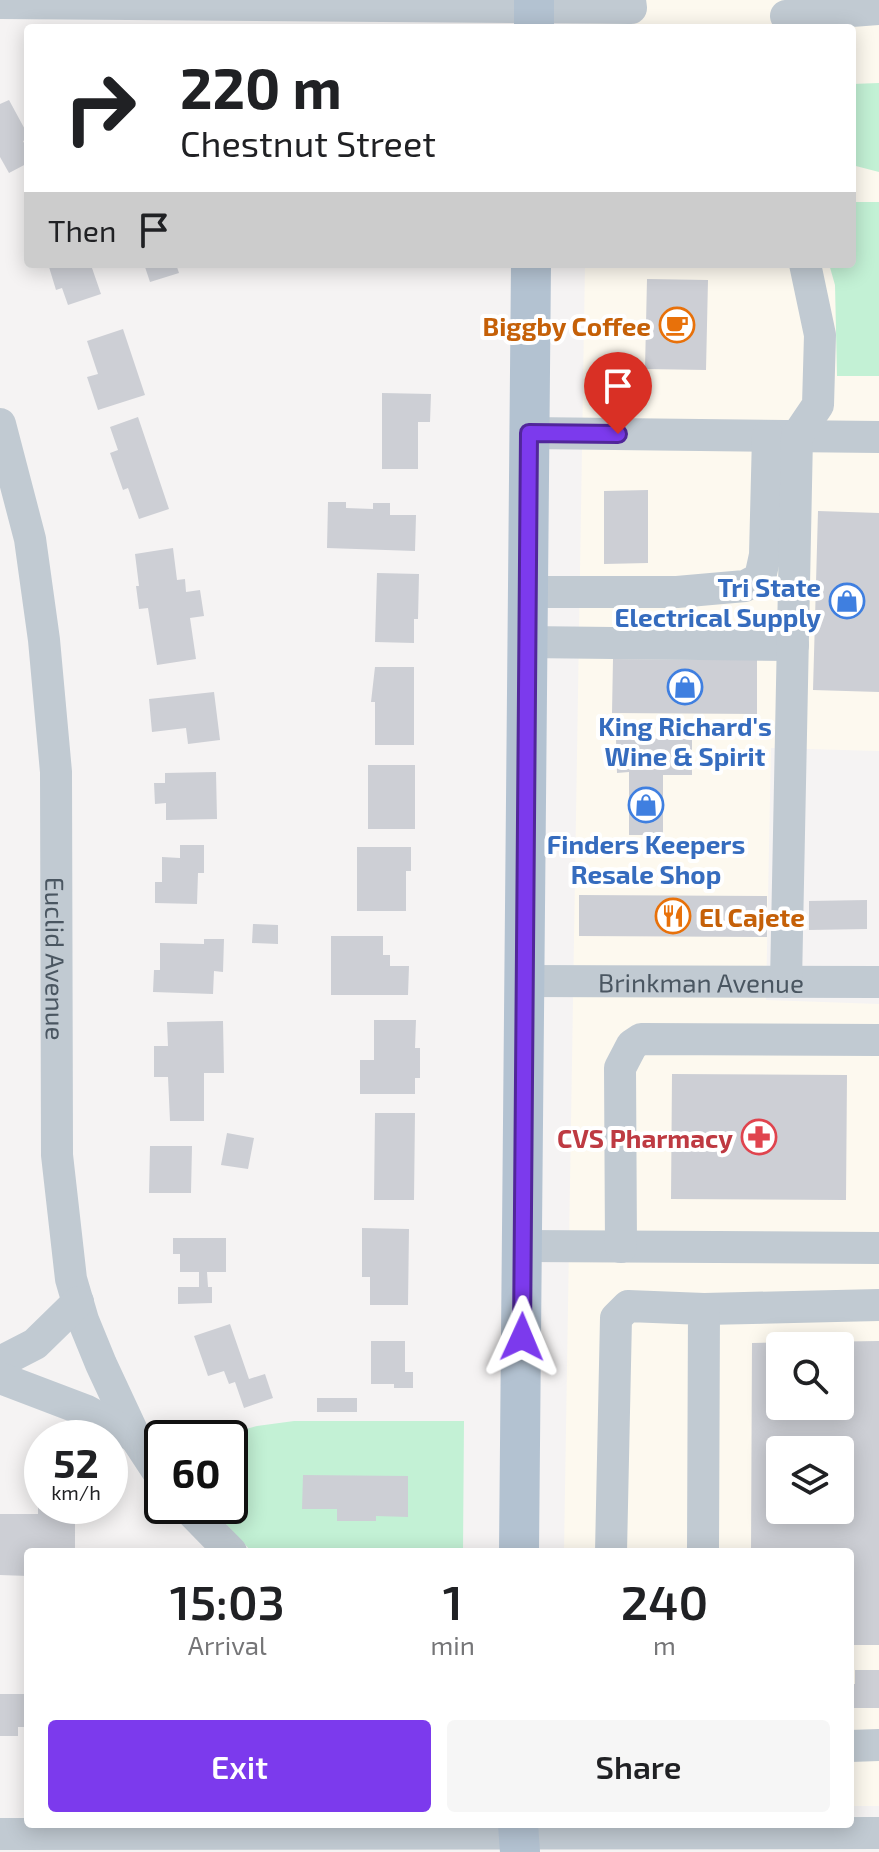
<!DOCTYPE html>
<style>
body{margin:0;font-family:"Exo 2",sans-serif;background:#f6f6f6;color:#202124;height:100vh;display:flex;flex-direction:column;font-size:30px;white-space:nowrap}
*{box-sizing:border-box;margin:0}
p{font-size:26px;color:#757577}
.icon{flex:none;width:44px;height:44px;fill:none;stroke:currentColor;stroke-width:2;stroke-linecap:round;stroke-linejoin:round}
.map{position:relative;flex:1;overflow:hidden}
.drawer{position:absolute;left:24px;top:1548px;width:830px;height:280px;display:flex;flex-direction:column;background:#fff;border-radius:8px;box-shadow:0 4px 20px #0003}
.drawer>*{flex:none}
.banner{position:absolute;left:24px;top:24px;width:832px;height:244px;border-radius:8px;box-shadow:0 4px 20px #0003;background:#fff;color:#202124;overflow:hidden}
.controls{position:absolute;left:766px;top:1332px;display:grid;gap:16px}
.controls a{display:grid;place-items:center;width:88px;height:88px;border-radius:8px;background:#fff;box-shadow:0 4px 20px #0003;font-size:40px}
.speed{position:absolute;left:24px;top:1420px;display:flex;gap:16px;font-size:40px;font-weight:700;text-align:center}
.speed>*{display:grid;place-content:center;width:104px;height:104px;border-radius:50%;background:#fff;box-shadow:0 4px 20px #0003;line-height:1}
.speed small{font-size:20px;font-weight:400}
.speed .limit{border:4px solid #111;border-radius:12px;background:#fff;color:#111}
.pin{position:absolute;display:grid;place-items:center;width:68px;height:68px;color:#fff;margin:-82px -34px;border-radius:50% 50% 50% 0;rotate:-45deg;box-shadow:0 0 8px #0007}
.pin .icon{rotate:45deg}
.me{position:absolute;width:88px;margin:-44px;rotate:1deg;stroke-linejoin:round;filter:drop-shadow(0 0 6px #0008)}
.turn{display:flex;align-items:center;gap:28px;height:168px;padding:0 24px;font-size:36px}
.turn .icon{width:104px;height:104px;stroke-width:2.5}
.turn b{display:block;font-size:56px;line-height:68px}
.then{display:flex;align-items:center;height:76px;padding:0 24px;background:#0003;gap:16px;font-size:30px}
.eta{display:flex;justify-content:space-evenly;align-items:center;height:136px;text-align:center}
.eta b{font-size:48px;font-weight:600;line-height:56px}
.primary-button{display:flex;gap:16px;margin-top:auto;padding:16px 24px}
.primary-button a{flex:1;height:92px;border-radius:8px;background:#7c3aed;color:#fff;font-size:32px;font-weight:600;line-height:92px;text-align:center}
.primary-button a+a{background:#f6f6f6;color:#202124}
.map>svg:first-child{display:block}
.commercial{fill:#fdf9ef;fill-rule:evenodd}
.green{fill:#c3f1d5}
.building{fill:#cdcfd5;fill-rule:evenodd}
.lines{fill:none;stroke-linecap:round;stroke-linejoin:round}
.minor{stroke:#c1cad2;stroke-width:32}
.major{stroke:#b3c2d1;stroke-width:40}
.route-casing{stroke:#51269a;stroke-width:20}
.route{stroke:#7c3aed;stroke-width:14}
.labels{text-anchor:middle;dominant-baseline:central;stroke-width:8;stroke-linejoin:round;paint-order:stroke}
.food-label{font-size:26px;font-weight:bold;fill:#c56008;stroke:#fff;text-anchor:end}
.shop-label{font-size:26px;font-weight:bold;fill:#366cbe;stroke:#fff}
.street-label{font-size:26px;fill:#4a5661;stroke:#fff}
.health-label{font-size:26px;font-weight:bold;fill:#be3a42;stroke:#fff;text-anchor:end}
</style>
<div class="map">
<svg width="879" height="1852" viewBox="0 0 879 1852">
<rect width="100%" height="100%" fill="#f5f3f3"/>
<path class="commercial" d="M589 0H879V751L771 748 766 1000 879 1004V1806H850V1552H564L585 264H852V28H589ZM780 1346H840V1406H780ZM780 1450H840V1510H780Z"/>
<path class="green" d="M879 83V172L852 165V84Z
M852 202H879V376H837L835 285 829 264H852Z
M294 1421H464L463 1552H252L209 1506H230V1438H213L257 1426Z"/>
<path class="building" d="M9 100 28 135V139L23 141 28 150V163L9 173 0 157V104Z
M54 264H103L92 268 101 294 68 305 62 288 56 290 49 267Z
M144 264H176L179 273 150 282Z
M647 279 708 280 706 370 645 369Z
M123 329 145 395 98 410 87 377 98 374 87 341Z
M382 393 431 394 430 422H418V469H382Z
M138 417 169 509 139 519 128 488 123 490 110 453 118 450 110 427Z
M648 490V563L604 564V491Z
M328 502H346V508L373 509V503H390V515H416L415 551 327 548Z
M818 511 879 513V692L813 690Z
M173 548 177 580 185 579 186 592 200 590 204 616 190 618 196 659 157 665 148 608 139 609 136 586H139L135 554Z
M377 573 419 574 418 619H414V643L375 642Z
M613 659 757 660V714L612 713Z
M375 667H414V745H375V702H371Z
M214 692 220 740 188 744 186 728 152 732 149 699Z
M692 738V775H663V835H629V772L617 773 616 739Z
M368 765H415V829H368Z
M216 772 217 819 166 820V803L155 804 154 783H165V773Z
M180 845H204V873H198L197 904 155 903V882H162V857L180 858Z
M357 847H411V871H406V911H357Z
M579 895 767 896V937L579 936Z
M867 900V929L809 930V901Z
M253 924 278 925V944L252 943Z
M331 936H383V955H390V966H409L408 995H331Z
M204 939H224L223 972 214 971 213 994 153 992 154 970H160V943L204 944Z
M374 1020H416L415 1048H420V1078H415V1094H360V1060H374Z
M223 1021 224 1073H204V1121H170L168 1077H154V1046H168L167 1022Z
M672 1074 847 1075 846 1200 671 1199Z
M375 1113H415L414 1200H374Z
M227 1133 254 1138 248 1169 221 1165Z
M150 1146H192L191 1193H149Z
M362 1228 409 1229 408 1305H370V1277H362Z
M173 1238H226V1272H207L208 1287H212V1303L178 1304V1287H199V1272H180V1254H173Z
M230 1324 249 1379 265 1374 273 1398 244 1408 235 1382 229 1384 224 1371 208 1376 194 1336Z
M371 1341H405V1372H413V1388H394V1384H371Z
M879 1341V1645H850V1552H751L752 1343ZM780 1346H840V1406H780ZM780 1450H840V1510H780Z
M317 1398H357V1412H317Z
M303 1475 408 1476V1517L376 1516V1521H337V1509H302Z
M38 1483H42V1506H75V1552H28V1576L0 1575V1514H38Z
M855 1670H879V1708H850V1684H855Z
M0 1694H28V1727H18V1736H0Z"/>
<g class="lines">
<g class="minor">
<path d="M0 3 631 8 630 0"/>
<path d="M786 16 879 9"/>
<path id="s1" d="M0 424 30 539 44 640 56 772 57 1155 71 1279 83 1320 101 1364 135 1437 162 1478"/>
<path d="M529 433 879 437"/>
<path d="M527 592H677L745 586 760 578 765 555 768 436"/>
<path d="M526 642 793 645"/>
<path id="s2" d="M523 981 879 982"/>
<path d="M786 982 797 436 818 405 820 335 805 264"/>
<path d="M523 1246 879 1248"/>
<path d="M621 1247 620 1068 632 1045 641 1039 879 1040"/>
<path d="M704 1309 879 1305"/>
<path d="M0 1362 35 1344 78 1302"/>
<path d="M0 1378 87 1411 135 1437"/>
<path d="M186 1506 231 1552"/>
<path d="M611 1552 616 1318 628 1306 704 1309 703 1552"/>
<path d="M850 1746 879 1745"/>
<path d="M0 1834 879 1833"/>
</g>
<path class="major" d="M534 28V0
M519 1552 531 264
M518 1824 520 1852"/>
</g>
<g class="lines">
<g class="route-casing">
<path id="route" d="M522 1337 529 433 618 434"/>
</g>
<use href="#route" class="route"/>
</g>
<defs>
<g id="cafe-ring" transform="scale(1.8)"><circle r="9.5" fill="#fff" stroke="#e8710a" stroke-width="1.5"/><path d="M-5.5-4.5H6V0H3Q3 3.5 0 3.5H-2.5Q-5.5 3.5-5.5 0ZM3-3.2v2h1.7v-2ZM-6 4.5H4V6H-6Z" fill="#e8710a"/></g>
<g id="shop-ring" transform="scale(1.8)"><circle r="9.5" fill="#fff" stroke="#3f7fe0" stroke-width="1.5"/><path d="M-5-2.5h2.3a2.7 3.5 0 0 1 5.4 0H5L5.5 6h-11ZM-1.5-2.5h3a1.5 2.3 0 0 0-3 0Z" fill="#3f7fe0"/></g>
<g id="restaurant-ring" transform="scale(1.8)"><circle r="9.5" fill="#fff" stroke="#e8710a" stroke-width="1.5"/><path d="M-5-6h1v4h1v-4h1v4h1v-4h1v5L-1.5 .5V6h-2V.5L-5-1ZM5-6V6H3V1.5H1.5Q1.5-4 5-6Z" fill="#e8710a"/></g>
<g id="pharmacy-ring" transform="scale(1.8)"><circle r="9.5" fill="#fff" stroke="#e0444e" stroke-width="1.5"/><path d="M-2-6h4v4h4v4h-4v4h-4v-4h-4v-4h4Z" fill="#e0444e"/></g>
</defs>
<g fill-rule="evenodd">
<use href="#cafe-ring" x="677" y="325"/>
<use href="#shop-ring" x="847" y="601"/>
<use href="#shop-ring" x="685" y="687"/>
<use href="#shop-ring" x="646" y="805"/>
<use href="#restaurant-ring" x="673" y="916"/>
<use href="#pharmacy-ring" x="759" y="1137"/>
</g>
<g class="labels">
<g class="food-label">
<text x="651" y="325">Biggby Coffee</text>
<text x="699" y="916" text-anchor="start">El Cajete</text>
</g>
<g class="shop-label">
<text x="821" y="586" text-anchor="end">Tri State<tspan x="821" dy="30">Electrical Supply</tspan></text>
<text x="685" y="725">King Richard's<tspan x="685" dy="30">Wine &amp; Spirit</tspan></text>
<text x="646" y="843">Finders Keepers<tspan x="646" dy="30">Resale Shop</tspan></text>
</g>
<g class="street-label">
<text stroke="none"><textPath href="#s1" startOffset="540">Euclid Avenue</textPath></text>
<text stroke="none"><textPath href="#s2" startOffset="178">Brinkman Avenue</textPath></text>
</g>
<g class="health-label">
<text x="733" y="1137">CVS Pharmacy</text>
</g>
</g>
</svg>
<div class="controls">
<a><svg class="icon" aria-label="search" viewBox="0 0 24 24"><circle cx="10" cy="10" r="6"/><path d="M15 15l6 6"/></svg></a>
<a><svg class="icon" aria-label="layers" viewBox="0 0 24 24"><path d="M12 4l9 5-9 5-9-5zM3 14l9 5 9-5"/></svg></a>
</div>
<div class="speed"><div>52<small>km/h</small></div><div class="limit">60</div></div>
<div class="pin" style="left:618px;top:434px;background:#d93025"><svg class="icon" aria-label="arrive" viewBox="0 0 24 24"><path d="M6 21V4h12l-3 4 3 4H6"/></svg></div>
<svg class="me" style="left:522px;top:1337px" viewBox="-20 -20 40 40"><path d="M0-17L14 15 0 8-14 15z" fill="#7c3aed" stroke="#fff" stroke-width="4"/></svg>
<div class="banner">
<div class="turn"><svg class="icon" aria-label="right" viewBox="0 0 24 24"><path d="M7 20v-9h11M14 6l5 5-5 5"/></svg><div><b>220 m</b>Chestnut Street</div></div>
<div class="then">Then<svg class="icon" aria-label="arrive" viewBox="0 0 24 24"><path d="M6 21V4h12l-3 4 3 4H6"/></svg></div>
</div>
<section class="drawer">
<div class="eta">
<div><b>15:03</b><p>Arrival</p></div>
<div><b>1</b><p>min</p></div>
<div><b>240</b><p>m</p></div>
</div>
<div class="primary-button"><a>Exit</a><a>Share</a></div>
</section>
</div>
